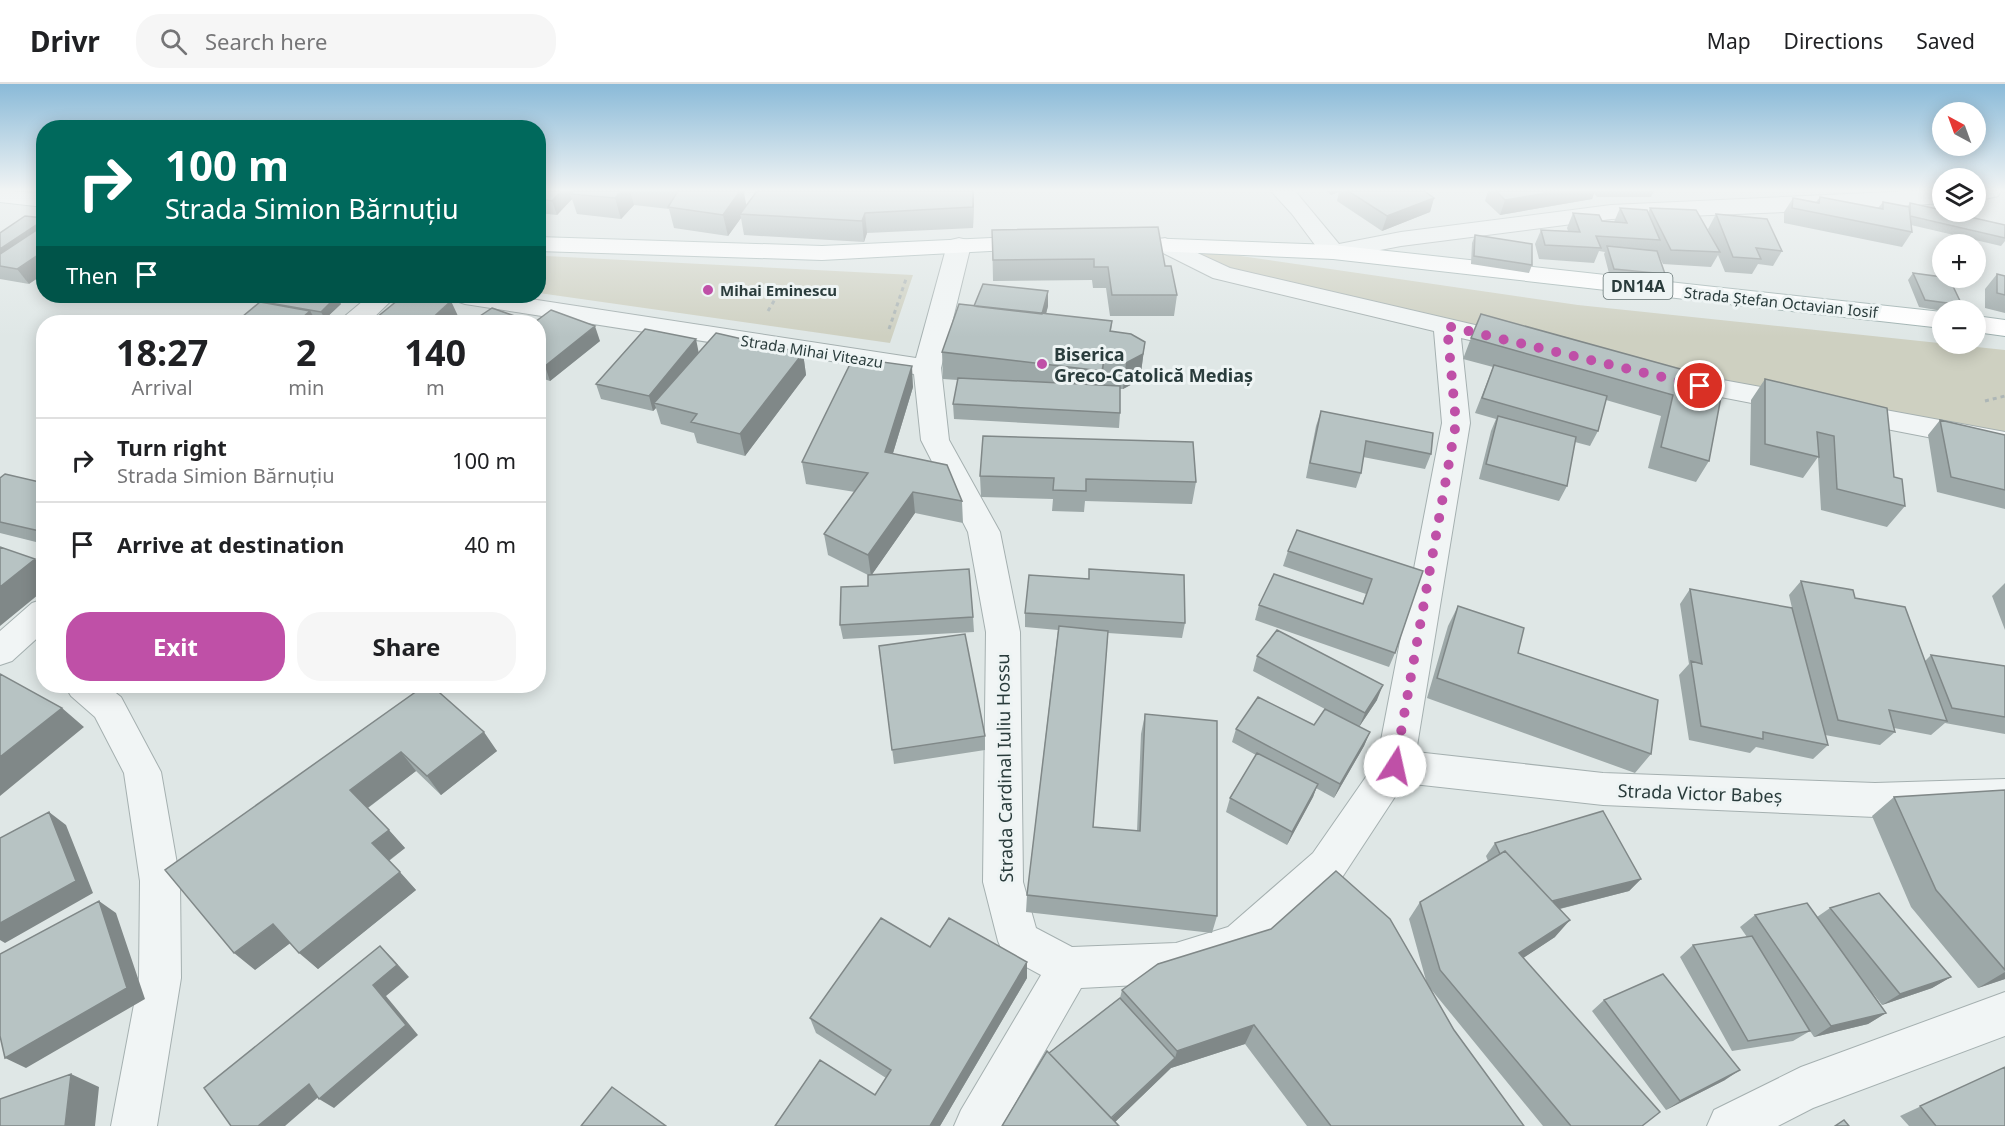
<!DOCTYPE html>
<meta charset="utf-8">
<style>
body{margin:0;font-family:"Noto Sans",sans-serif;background:#f6f6f6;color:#202124;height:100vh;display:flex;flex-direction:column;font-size:22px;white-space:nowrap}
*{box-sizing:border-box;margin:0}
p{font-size:20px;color:#757577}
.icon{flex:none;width:33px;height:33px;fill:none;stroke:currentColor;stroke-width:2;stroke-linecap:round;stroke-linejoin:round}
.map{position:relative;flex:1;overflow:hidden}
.panel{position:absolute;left:36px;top:231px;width:510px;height:378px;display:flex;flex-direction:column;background:#fff;border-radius:24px;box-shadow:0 3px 15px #0003}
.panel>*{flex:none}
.banner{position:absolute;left:36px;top:36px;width:510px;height:183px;border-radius:24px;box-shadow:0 3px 15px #0003;background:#00695c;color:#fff;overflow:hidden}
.needle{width:39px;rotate:319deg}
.fabs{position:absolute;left:1932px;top:18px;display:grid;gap:12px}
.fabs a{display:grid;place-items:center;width:54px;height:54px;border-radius:50%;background:#fff;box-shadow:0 3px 15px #0003;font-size:30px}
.pin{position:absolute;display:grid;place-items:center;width:51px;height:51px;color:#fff;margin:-26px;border:3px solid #fff;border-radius:50%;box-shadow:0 2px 6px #0007}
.me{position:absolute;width:66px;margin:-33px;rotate:10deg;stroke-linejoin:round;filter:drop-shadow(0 0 4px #0008)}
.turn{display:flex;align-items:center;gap:21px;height:126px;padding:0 30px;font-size:27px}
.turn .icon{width:78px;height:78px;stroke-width:2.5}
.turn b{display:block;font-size:42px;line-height:51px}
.then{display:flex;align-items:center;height:57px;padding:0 30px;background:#0003;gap:12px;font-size:22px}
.eta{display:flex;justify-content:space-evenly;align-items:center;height:102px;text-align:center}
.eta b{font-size:36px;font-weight:700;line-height:42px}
.primary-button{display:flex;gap:12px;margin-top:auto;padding:12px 30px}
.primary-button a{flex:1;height:69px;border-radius:24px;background:#bf50a7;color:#fff;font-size:24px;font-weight:700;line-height:69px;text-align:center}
.primary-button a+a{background:#f6f6f6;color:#202124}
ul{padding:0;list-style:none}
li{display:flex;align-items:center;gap:18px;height:84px;padding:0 30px;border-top:2px solid #e0e0e0}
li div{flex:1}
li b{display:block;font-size:22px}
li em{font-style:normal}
header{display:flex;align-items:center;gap:36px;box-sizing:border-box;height:84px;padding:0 30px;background:#fff;border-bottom:2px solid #e0e0e0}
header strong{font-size:28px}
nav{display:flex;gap:33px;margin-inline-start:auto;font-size:21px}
.search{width:420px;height:54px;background:#f6f6f6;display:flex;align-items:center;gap:15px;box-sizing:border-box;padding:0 21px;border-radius:24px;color:#757577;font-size:22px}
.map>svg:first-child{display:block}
.green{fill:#ced0c1}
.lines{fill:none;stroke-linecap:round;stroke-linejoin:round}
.minor-casing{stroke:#a5b0b0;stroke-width:2}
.major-casing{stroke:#9fb1b0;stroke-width:2}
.path{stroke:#adb6b6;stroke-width:3;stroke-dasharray:4 4;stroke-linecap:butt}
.minor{fill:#f1f5f5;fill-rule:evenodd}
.major{fill:#fff;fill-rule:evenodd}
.wall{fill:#9da8a8}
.shaded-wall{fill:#808888}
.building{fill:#b7c3c3;stroke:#808888;stroke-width:1.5}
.route{stroke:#bf50a7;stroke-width:10;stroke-dasharray:0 18}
.poi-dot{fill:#bf50a7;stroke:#eef4f4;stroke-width:2}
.labels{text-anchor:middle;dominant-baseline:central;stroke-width:6;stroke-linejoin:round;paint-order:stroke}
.far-poi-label{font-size:15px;font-weight:bold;fill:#2a3c3c;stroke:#eef4f4;text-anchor:start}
.far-street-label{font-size:15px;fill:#2a3c3c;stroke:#eef4f4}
.shield{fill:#eef4f4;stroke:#657373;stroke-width:1.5}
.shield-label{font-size:16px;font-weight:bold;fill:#2a3c3c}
.poi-label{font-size:18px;font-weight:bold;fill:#2a3c3c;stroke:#eef4f4;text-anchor:start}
.street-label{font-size:18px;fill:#2a3c3c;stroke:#eef4f4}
</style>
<header>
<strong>Drivr</strong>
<div class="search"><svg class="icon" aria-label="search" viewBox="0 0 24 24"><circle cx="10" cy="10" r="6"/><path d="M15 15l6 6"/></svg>Search here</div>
<nav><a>Map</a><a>Directions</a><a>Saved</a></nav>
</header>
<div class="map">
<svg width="2005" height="1042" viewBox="0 0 2005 1042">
<rect width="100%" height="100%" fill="#dfe7e6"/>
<path class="green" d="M1165 161 1578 221 2005 266V358L1222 189Z
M538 173 546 172 913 191 890 259 539 209Z"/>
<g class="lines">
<g class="minor-casing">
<path id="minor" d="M1271 107H1295L1339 160 1401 148 1611 121 1912 107H1942V119L1860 125 1611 135 1401 162 1333 175 1324 173 1292 130Z
M1976 107H2001L1998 112 1976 117Z
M959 154 967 156 971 161 941 284 949 356 1000 448 1020 548 1023 798 1036 844 1072 863 1176 859 1228 843 1313 769 1377 677 1442 339 1434 247 1213 194 1157 166 1153 161 1157 156 1165 154 1230 184 1518 251 1527 253 1531 259 1527 265 1518 267 1461 254 1470 339 1416 668 1603 689 1875 699 2005 695V729L1875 733 1603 721 1404 699 1341 795 1255 873 1176 899 1081 904 1002 1042H954L961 1026 1041 891 1004 871 998 857 983 798 986 548 968 448 921 356 914 290 465 220 456 217 452 212H511L916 274 947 161 951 156Z
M369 212H396L369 238H341L345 232Z
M1679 288 2005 348V368L1669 303 1665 297 1669 291Z
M44 515V548L12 577 0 581V547L32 519Z
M65 602H107L121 613 161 688 180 797 181 894 157 1042H111L139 894 140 797 124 689 95 633 71 612Z
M2005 908V952L1813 1024 1778 1042H1707L1714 1026 1801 983Z"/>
</g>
<g class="major-casing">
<path id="major" d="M0 107 44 109V123L0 118Z
M1036 152 1044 154 1048 159 1044 164 822 176 538 167V153L822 162Z
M1117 153 1333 161 1942 228V244L1333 175 1109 165 1105 160 1109 155Z
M1976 232 2005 236V252L1976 248Z"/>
</g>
<path class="path" d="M768 227 784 200
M889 245 906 195
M1985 317 2005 312"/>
<use href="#minor" class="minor"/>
<use href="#major" class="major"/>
</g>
<path class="wall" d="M538 107H745L744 109 746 122 757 107H974L973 144 867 149 864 158 744 151 741 134 728 152 674 144 669 125 634 121 621 135 577 130 572 115 557 131 538 129Z
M1326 107H1424L1434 114 1430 128 1382 147 1337 117 1339 108 1331 111Z
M1488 107H1654L1651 113H1597L1594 109 1592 115 1500 131 1485 117Z
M1820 113 1878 124 1883 118 1907 123 1910 119 2005 141V157L2001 162 1911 141 1912 148 1902 163 1784 139V128L1793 114 1816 118Z
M1620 124 1648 129 1650 124 1712 154 1708 145 1716 130 1782 167 1773 182 1758 180 1752 190 1725 188 1718 171 1711 183 1663 180 1658 170 1665 190 1661 198 1610 193 1604 170 1605 168 1599 167 1594 179 1539 175 1535 160 1541 146 1568 147 1567 144 1573 129 1602 137 1614 138Z
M992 146 1165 182 1177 211 1174 232H1110L1106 204H1093L1092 196 993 197Z
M0 149 29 200 0 195Z
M1475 151 1532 181 1529 189 1471 180 1472 159Z
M1913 189 1962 221 1957 226 1942 227 1919 223 1908 196Z
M1997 190 2005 192V229L1985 224V205Z
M1048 207V222L1046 230 1112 237 1111 247 1145 258 1140 296 1123 305H1120V329L1119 344 954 335 953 320 958 296 943 295 942 268 974 222Z
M73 212H113L105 218 74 213Z
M170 212H202L195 217Z
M265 219 341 220 325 235 314 234Z
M538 238 600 257 550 297 538 293Z
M1471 254 1724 297 1709 377 1696 398 1648 384 1661 332 1606 316 1598 347 1590 362 1575 358 1567 402 1559 417 1479 395 1491 347 1496 335 1475 329 1493 283 1463 275Z
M699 269H803L806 291 745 372 697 359 694 349 661 340 656 324 653 327 601 315 596 300Z
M1765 295 1894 393 1905 422 1887 443 1821 426 1818 373 1803 394 1750 381 1751 316Z
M913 303 893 369 962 417 963 439 915 429 872 490 973 533 974 548 843 555 840 541 868 502V491L828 471 824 450 855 408 806 400 802 378Z
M1321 327 1431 370 1425 385 1363 373 1361 389 1356 404 1306 394 1316 342Z
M1940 336 2005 351V425L1937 408 1928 351Z
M980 392 1196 398 1192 420 1085 417 1084 428 1052 427 1053 415 981 413Z
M0 394 44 399V460L0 449Z
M1288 467 1423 487 1395 569 1389 583 1255 536 1259 521 1362 520 1366 510 1283 482Z
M1801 497 1855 514 1925 577 1931 571 2005 582V650L1945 639 1931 651 1894 644 1895 648 1880 661 1825 651 1828 661 1813 675 1756 663 1750 669 1689 656 1679 591 1689 580 1680 520 1690 505 1792 524 1789 511Z
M2005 499V546L1992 512Z
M1458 522 1518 569 1651 670 1635 689 1427 614 1448 542Z
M1025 529 1185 539 1182 554 1108 549 1093 743 1137 747 1141 650 1145 630 1217 832 1212 849 1026 828 1027 811 1058 546 1025 543Z
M879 562 985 652V666L894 680Z
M1257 572 1377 616 1359 643 1370 648 1364 662 1334 714 1316 704 1313 713 1287 761 1226 728 1230 714 1256 671 1232 658 1236 645 1314 641 1325 625 1253 587Z
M424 602 497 667 441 711 416 687 368 724 405 764 389 777 416 806 318 885 290 859 255 886Z
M2005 706V895L1978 904 1911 823 1872 732 1894 713Z
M1495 759 1641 795 1629 807 1560 825 1555 853 1523 874 1642 1042H1543L1430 904 1454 946 1524 1042H1307L1245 960 1171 984 1115 1038 1049 969 1120 914 1122 906 1427 900 1409 835 1420 818 1488 777 1486 772Z
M1830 824 1951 893 1932 904 1882 921 1872 908 1886 929 1868 940 1814 953 1810 947 1793 957 1732 967 1680 873 1693 861 1747 853 1740 843 1755 831 1817 833Z
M930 863 1027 878V894L940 1042H775L875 1011 886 994 816 949 810 934Z
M1604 916 1725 996 1666 1026 1592 927Z
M2005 983V1042H1909L1900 1032Z"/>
<path class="shaded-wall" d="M561 107H579L570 110 572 115 557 131 552 117Z
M621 107H630L634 121 621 135 615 114Z
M729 107H745L744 109 747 125 740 130 741 134 728 152 723 131Z
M973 107H974L973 144Z
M1332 107H1340L1331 111Z
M1559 107H1595L1592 115 1500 131 1505 116Z
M1434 114 1430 128 1382 147 1387 132Z
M865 129 867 149 864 158 862 137Z
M44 136V147L0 177V165Z
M44 167V190L29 200 17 185Z
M1048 207V222L1041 248V233Z
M100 212H113L105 218Z
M192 212H202L195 217Z
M337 212 341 220 325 235 321 228Z
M451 217 458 232 451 238H428Z
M310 227 317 238H297Z
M595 242 600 257 550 297 545 282Z
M696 255 699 270 654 319 656 324 653 327 649 312Z
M1145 258 1140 296 1123 305 1126 279Z
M803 269 806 291 745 372 740 350Z
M1104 276 1102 303 1100 313 1102 287Z
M912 282 913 303 887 389 885 368Z
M913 408 915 429 871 492 868 471Z
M35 475 44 483V506L0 542V503Z
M1383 601 1377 616 1359 643 1365 629Z
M62 624 84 643 0 712V673Z
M484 648 497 667 441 711 427 692Z
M1370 648 1364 662 1334 714 1340 700Z
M401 668 416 687 366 725 350 706Z
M1318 700 1313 713 1287 761 1292 748Z
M49 728 66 741 93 809 5 859 0 856V839Z
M389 746 405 764 388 777 372 759Z
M400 788 416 806 318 885 299 869Z
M1641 795 1629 807 1535 831 1545 819Z
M99 817 116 829 145 915 26 984 5 974Z
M1570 836 1555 853 1505 886 1519 869Z
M273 840 293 857 255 886 234 869Z
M380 862 392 874 409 893 386 912 418 951 334 1024 319 1015 373 901Z
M1027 878V894L940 1042H930Z
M2005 888V895L1978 904Z
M1951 893 1932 904 1882 921 1900 910Z
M1886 929 1868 940 1814 953 1831 942Z
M1254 941 1245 960 1171 984 1111 1042 1109 1037 1175 974 1177 967Z
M1740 986 1725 996 1666 1026 1680 1017Z
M71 990 99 1003 95 1042H65Z
M309 1000 323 1009 285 1042H258Z"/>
<path class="building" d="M538 107H561L552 117 538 115Z
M573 107H621L615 114 570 110Z
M678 107H740L723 131 668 123Z
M757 107H973V123L865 129 862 137 740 130Z
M1348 107H1424L1434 114 1387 132Z
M1496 107H1559L1505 116Z
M1820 113 1883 125V118L1909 123 1912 148 1792 124 1793 114 1819 119Z
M1910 119 1942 126V128H1948L2005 141V154L1910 132Z
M1620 124 1647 126 1660 156 1596 152 1601 164 1545 161 1541 146 1580 148 1573 129 1599 131 1602 137 1627 139Z
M1650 124 1696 126 1720 168 1671 166Z
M1716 130 1767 135 1782 167 1756 164 1761 175 1733 173Z
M25 132 44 134V136L0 165V149Z
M44 141V167L17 185 0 182V170Z
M1158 143 1165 182H1171L1177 211H1112L1108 183H1094V175L993 176 992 146Z
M1475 151 1532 160V181L1474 172Z
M1607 162 1657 167 1665 190 1614 185Z
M1913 189 1942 193V194H1949L1962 221 1925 216Z
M1997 190 2005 192V211L1997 209Z
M983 200 1048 207 1042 230 974 222Z
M272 212H337L321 228 264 218Z
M403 212H424L451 217 428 238H371Z
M260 218 310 227 297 238H236Z
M959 220 1112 237 1110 247 1131 250 1145 258 1143 270 1126 279 1104 276 1102 287 942 268Z
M492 224 526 236 522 238H471Z
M551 226 595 242 545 282 538 280V238H535Z
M1481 230 1724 297 1709 377 1661 363 1673 311 1471 254Z
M645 245 696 255 649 312 596 300Z
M716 249 803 269 740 350 691 338 697 330 654 319Z
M853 274 912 282 885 368 947 381 962 417 913 408 868 471 824 450 868 389 802 378Z
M1494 281 1607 312 1598 347 1482 314Z
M958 294 1120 302V329L953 320Z
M1765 295 1887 324 1894 393 1902 395 1905 422 1837 405 1834 352 1817 348 1819 373 1765 360Z
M1321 327 1433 349 1431 370 1366 357 1361 389 1310 379Z
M1498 332 1576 353 1567 402 1486 380Z
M1940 336 2005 351V406L1951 393Z
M983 352 1193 358 1196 398 1086 395V407L1053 406 1054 394 980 392Z
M5 390 44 399V448L0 438V394Z
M1297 446 1423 487 1395 569 1259 521 1274 490 1363 520 1372 495 1288 467Z
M0 463 35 475 0 503Z
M969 485 973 533 840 541 841 503 868 502V491Z
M1089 485 1184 491 1185 539 1025 529 1029 491 1089 495Z
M1801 497 1853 506 1855 514 1905 523 1947 637 1889 626 1895 648 1838 636Z
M1690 505 1792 524 1828 661 1763 648V655L1701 642 1691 577 1702 580Z
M1458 522 1524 544 1518 569 1658 616 1651 670 1437 594Z
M1059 542 1108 547 1093 743 1140 747 1145 630 1217 637V832L1027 811Z
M1277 546 1383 601 1365 629 1257 572Z
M965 550 985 652 892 666 879 562Z
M1931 571 2005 582V633L1952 624Z
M0 590 62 624 0 673Z
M424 602H432L484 648 427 692 401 668 350 706 389 746 372 759 400 788 299 869 273 840 234 869 165 786Z
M1258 613 1314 641 1325 625 1370 648 1340 700 1236 645Z
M1257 669 1318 700 1292 748 1230 714Z
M2005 706V886L1936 806 1894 713Z
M1603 727 1641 795 1552 817 1505 767 1500 770 1495 759Z
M49 728 76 797 0 839V754Z
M1505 767 1570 836 1519 869 1660 1028 1642 1042H1571L1440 886 1420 818Z
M1336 787 1390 835 1454 946 1524 1042H1331L1254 941 1177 967 1122 906 1158 880 1271 845Z
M1879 809 1951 893 1900 910 1830 824Z
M99 817 127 904 5 974 0 952V870Z
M1807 819 1886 929 1831 942 1755 831Z
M881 834 930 863 949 834 1027 878 930 1042H775L820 976 875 1011 891 986 810 934Z
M1752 852 1810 947 1748 957 1693 861Z
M380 862 397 881 373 901 406 941 319 1015 309 1000 258 1042H231L204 1004Z
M1663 890 1740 986 1680 1017 1604 916Z
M1120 914 1175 974 1111 1034 1049 969Z
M1047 967 1119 1042H1002Z
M2005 983V1042H1936L1920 1022Z
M71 990 65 1042H0V1015Z
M612 1003 666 1042H581Z
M1844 1036 1849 1042H1835Z"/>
<linearGradient id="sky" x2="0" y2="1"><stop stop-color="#8abad8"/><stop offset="0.42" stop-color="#f1f4f4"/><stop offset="1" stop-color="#f1f4f4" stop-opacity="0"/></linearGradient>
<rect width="2005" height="253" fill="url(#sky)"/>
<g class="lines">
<path class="route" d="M1395 682 1456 339 1447 242 1700 302"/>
</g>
<g class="poi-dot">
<circle cx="708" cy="206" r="6"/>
<circle cx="1042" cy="280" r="6"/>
</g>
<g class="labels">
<g class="far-poi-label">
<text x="720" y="206">Mihai Eminescu</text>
</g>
<g class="far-street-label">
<text transform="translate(1781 218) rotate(6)">Strada Ștefan Octavian Iosif</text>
<text transform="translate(812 267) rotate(9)">Strada Mihai Viteazu</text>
</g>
<rect class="shield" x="1603.5" y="189" width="69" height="26" rx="4.5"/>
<g class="shield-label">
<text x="1638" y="202">DN14A</text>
</g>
<g class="poi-label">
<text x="1054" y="270">Biserica<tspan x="1054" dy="21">Greco-Catolică Mediaș</tspan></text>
</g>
<g class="street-label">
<text transform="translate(1004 684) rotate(-91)">Strada Cardinal Iuliu Hossu</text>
<text transform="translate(1700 709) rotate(2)">Strada Victor Babeș</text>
</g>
</g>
</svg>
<div class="fabs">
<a><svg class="needle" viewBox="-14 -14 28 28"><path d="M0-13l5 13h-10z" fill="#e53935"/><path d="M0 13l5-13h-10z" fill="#757577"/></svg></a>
<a><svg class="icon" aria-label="layers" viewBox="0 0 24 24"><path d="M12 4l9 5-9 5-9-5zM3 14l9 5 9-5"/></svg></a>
<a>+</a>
<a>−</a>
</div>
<div class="pin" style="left:1700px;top:302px;background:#d93025"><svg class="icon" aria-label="arrive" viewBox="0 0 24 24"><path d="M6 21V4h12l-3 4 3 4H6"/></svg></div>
<svg class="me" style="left:1395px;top:682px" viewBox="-20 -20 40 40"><circle r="19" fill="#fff"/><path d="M0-13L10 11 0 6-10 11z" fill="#bf50a7"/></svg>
<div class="banner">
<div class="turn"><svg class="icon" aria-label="right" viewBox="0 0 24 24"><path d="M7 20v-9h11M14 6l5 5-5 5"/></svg><div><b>100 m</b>Strada Simion Bărnuțiu</div></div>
<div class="then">Then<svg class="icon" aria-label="arrive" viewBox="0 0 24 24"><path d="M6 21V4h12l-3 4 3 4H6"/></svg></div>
</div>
<section class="panel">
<div class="eta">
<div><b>18:27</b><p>Arrival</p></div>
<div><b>2</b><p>min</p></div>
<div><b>140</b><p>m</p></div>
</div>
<ul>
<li><svg class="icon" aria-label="right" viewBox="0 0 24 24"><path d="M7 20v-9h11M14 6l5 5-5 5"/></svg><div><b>Turn right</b><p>Strada Simion Bărnuțiu</p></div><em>100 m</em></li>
<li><svg class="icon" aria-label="arrive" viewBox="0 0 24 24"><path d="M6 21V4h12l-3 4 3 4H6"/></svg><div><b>Arrive at destination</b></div><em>40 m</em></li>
</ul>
<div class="primary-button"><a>Exit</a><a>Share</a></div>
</section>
</div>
